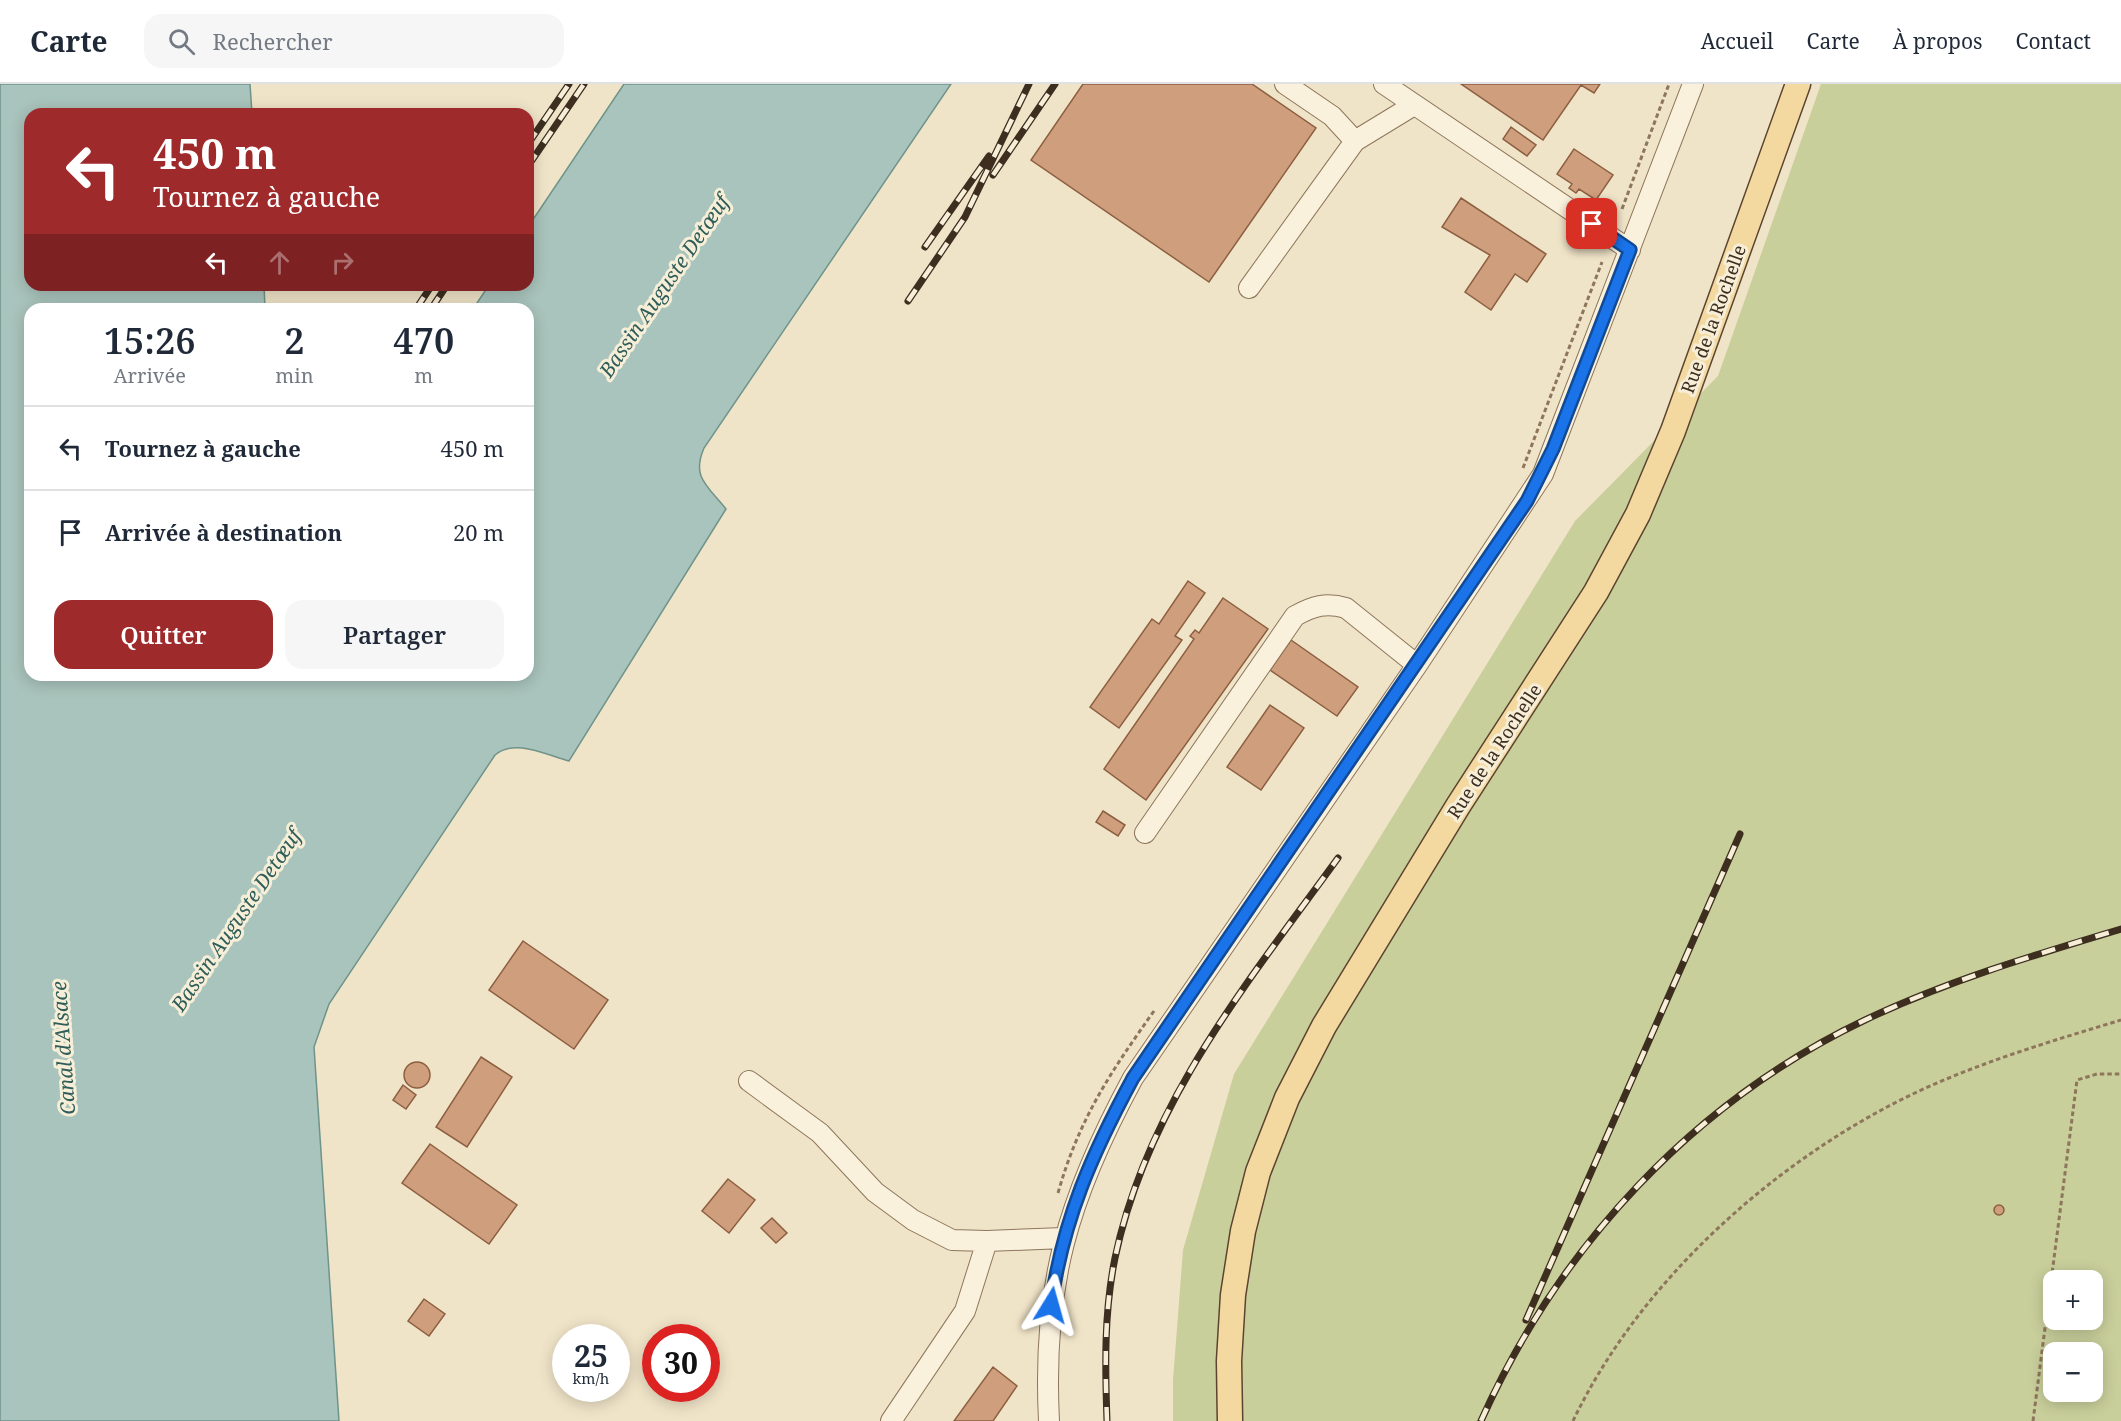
<!DOCTYPE html>
<html lang="fr">
<meta charset="utf-8">
<style>
body{margin:0;font-family:"Noto Serif",serif;background:#f6f6f7;color:#1f2937;height:100vh;display:flex;flex-direction:column;font-size:22px;white-space:nowrap}
*{box-sizing:border-box;margin:0}
p{font-size:20px;color:#747a83}
.icon{flex:none;width:33px;height:33px;fill:none;stroke:currentColor;stroke-width:2;stroke-linecap:round;stroke-linejoin:round}
.map{position:relative;flex:1;overflow:hidden}
.drawer{position:absolute;left:24px;top:219px;width:510px;height:378px;display:flex;flex-direction:column;background:#fff;border-radius:18px;box-shadow:0 3px 15px #0003}
.drawer>*{flex:none}
.banner{position:absolute;left:24px;top:24px;width:510px;height:183px;border-radius:18px;box-shadow:0 3px 15px #0003;background:#9e2a2b;color:#fff;overflow:hidden}
.controls{position:absolute;left:2043px;top:1186px;display:grid;gap:12px}
.controls a{display:grid;place-items:center;width:60px;height:60px;border-radius:12px;background:#fff;box-shadow:0 3px 15px #0003;font-size:30px}
.speed{position:absolute;left:552px;top:1240px;display:flex;gap:12px;font-size:30px;font-weight:700;text-align:center}
.speed>*{display:grid;place-content:center;width:78px;height:78px;border-radius:50%;background:#fff;box-shadow:0 3px 15px #0003;line-height:1}
.speed small{font-size:15px;font-weight:400}
.speed .limit{border:9px solid #d22;background:#fff;color:#111}
.pin{position:absolute;display:grid;place-items:center;width:51px;height:51px;color:#fff;margin:-26px;border-radius:12px;box-shadow:0 3px 9px #0006}
.me{position:absolute;width:66px;margin:-33px;rotate:8deg;stroke-linejoin:round;filter:drop-shadow(0 0 4px #0008)}
.turn{display:flex;align-items:center;gap:21px;height:126px;padding:0 30px;font-size:27px}
.turn .icon{width:78px;height:78px;stroke-width:2.5}
.turn b{display:block;font-size:42px;line-height:51px}
.lanes{display:flex;align-items:center;height:57px;padding:0 30px;background:#0003;justify-content:center;gap:30px;direction:ltr}
.lanes .off{opacity:.35}
.eta{display:flex;justify-content:space-evenly;align-items:center;height:102px;text-align:center}
.eta b{font-size:36px;font-weight:600;line-height:42px}
.primary-button{display:flex;gap:12px;margin-top:auto;padding:12px 30px}
.primary-button a{flex:1;height:69px;border-radius:18px;background:#9e2a2b;color:#fff;font-size:24px;font-weight:600;line-height:69px;text-align:center}
.primary-button a+a{background:#f6f6f7;color:#1f2937}
ul{padding:0;list-style:none}
li{display:flex;align-items:center;gap:18px;height:84px;padding:0 30px;border-top:2px solid #e0e1e3}
li div{flex:1}
li b{display:block;font-size:22px}
li em{font-style:normal}
header{display:flex;align-items:center;gap:36px;box-sizing:border-box;height:84px;padding:0 30px;background:#fff;border-bottom:2px solid #e0e1e3}
header strong{font-size:28px}
nav{display:flex;gap:33px;margin-inline-start:auto;font-size:21px}
.search{width:420px;height:54px;background:#f6f6f7;display:flex;align-items:center;gap:15px;box-sizing:border-box;padding:0 21px;border-radius:18px;color:#747a83;font-size:22px}
.map>svg:first-child{display:block}
.green{fill:#c9cf9b;fill-rule:evenodd}
.water{fill:#a9c4bc;stroke:#6f938a;stroke-width:1.5}
.building{fill:#cf9f7d;stroke:#8d5f41;stroke-width:1.5}
.lines{fill:none;stroke-linecap:round;stroke-linejoin:round}
.minor-casing{stroke:#8d765c;stroke-width:22}
.major-casing{stroke:#5b4430;stroke-width:27}
.path{stroke:#8d765c;stroke-width:3;stroke-dasharray:4.5 3;stroke-linecap:butt}
.minor{stroke:#faf1dc;stroke-width:20}
.major{stroke:#f3d9a0;stroke-width:24}
.rail-casing{stroke:#3d2e20;stroke-width:7}
.rail{stroke:#f7eed8;stroke-width:4.5;stroke-dasharray:14;stroke-linecap:butt}
.route-casing{stroke:#114b97;stroke-width:15}
.route{stroke:#1a73e8;stroke-width:10}
.labels{text-anchor:middle;dominant-baseline:central;stroke-width:6;stroke-linejoin:round;paint-order:stroke}
.street-label{font-size:18px;fill:#3d2e20;stroke:#f7eed8}
.water-label{font-size:20px;font-style:italic;fill:#2f5d5a;stroke:#f7eed8}
</style>
<header>
<strong>Carte</strong>
<div class="search"><svg class="icon" aria-label="search" viewBox="0 0 24 24"><circle cx="10" cy="10" r="6"/><path d="M15 15l6 6"/></svg>Rechercher</div>
<nav><a>Accueil</a><a>Carte</a><a>À propos</a><a>Contact</a></nav>
</header>
<div class="map">
<svg width="2121" height="1337" viewBox="0 0 2121 1337">
<rect width="100%" height="100%" fill="#f0e4c8"/>
<path class="green" d="M1821 0H2121V1337H1173V1296L1183 1166 1234 990 1575 437 1718 292ZM2054 1197H2092V1236H2054ZM2054 1269H2092V1308H2054Z"/>
<path class="water" d="M0 0H250L252 30H30V201H264L265 225H30V591H528V225H473L489 201H528V143L624 0H951L704 364C691 394 708 402 726 425L569 677C546 671 515 654 495 671L329 920 314 963 339 1337H0Z"/>
<path class="building" d="M1083 0H1252L1316 44 1209 198 1031 76Z
M1461 0H1600L1594 9 1581 1 1543 56Z
M1511 43 1536 61 1527 72 1503 55Z
M1574 65 1613 91 1596 116 1579 105 1576 109 1569 104 1572 100 1557 90Z
M1461 114 1546 170 1527 198 1515 190 1491 226 1465 208 1490 171 1442 143Z
M1188 497 1205 509 1175 552 1182 556 1119 644 1090 623 1152 535 1159 540Z
M1223 514 1268 545 1146 716 1104 685 1194 555 1190 552 1195 546 1199 549Z
M1291 556 1358 603 1337 632 1270 586Z
M1270 621 1304 644 1261 706 1227 683Z
M1103 727 1125 741 1118 752 1096 738Z
M523 857 608 916 574 965 489 906Z
M481 973 512 993 467 1063 436 1043Z
M404 991a13 13 0 1 1 26 0a13 13 0 1 1-26 0Z
M403 1001 416 1011 406 1025 393 1016Z
M430 1060 517 1121 489 1160 402 1099Z
M728 1095 755 1116 729 1149 702 1127Z
M1994 1126a5 5 0 1 1 10 0a5 5 0 1 1-10 0Z
M772 1134 787 1149 776 1159 761 1144Z
M424 1215 445 1230 429 1252 408 1237Z
M993 1283 1017 1302 993 1337H954Z"/>
<g class="lines">
<g class="minor-casing">
<path id="minor" d="M1285 0 1332 32 1355 57
M1384 0 1630 166
M1249 204 1355 57 1414 21
M1145 749 1295 532C1313 522 1326 518 1346 524L1417 581
M749 997 820 1049 875 1108 913 1136 952 1156 987 1157 1064 1154
M891 1337 965 1227 987 1157
M1049 1337C1042 1200 1068 1114 1133 994L1417 581 1543 390 1693 0"/>
</g>
<g class="major-casing">
<path id="major" d="M1230 1337 1229 1277 1233 1211 1243 1147 1258 1088 1287 1014 1324 942 1458 722 1596 508 1638 430 1673 347 1798 0"/>
</g>
<path class="path" d="M1622 125 1669 0
M1523 384 1602 178
M1058 1109C1079 1035 1110 989 1154 927
M1573 1337C1636 1205 1759 1091 1887 1023 1960 984 2042 960 2121 936
M2033 1337 2077 996 2097 990H2121"/>
<use href="#minor" class="minor"/>
<use href="#major" class="major"/>
<g class="rail-casing">
<path id="rail" d="M528 60 569 0
M528 82 584 0
M993 91 1055 0
M925 163 989 72
M908 217 965 133 1029 0
M416 225 432 201
M431 225 447 201
M1526 1236 1740 750
M1107 1337C1105 1282 1104 1228 1115 1174 1147 1020 1248 898 1338 774
M1481 1337C1558 1164 1693 1018 1865 936 1947 897 2034 871 2121 845"/>
</g>
<use href="#rail" class="rail"/>
</g>
<g class="lines">
<g class="route-casing">
<path id="route" d="M1051 1221C1063 1135 1092 1070 1133 994L1527 417 1553 365 1630 166 1592 140"/>
</g>
<use href="#route" class="route"/>
</g>
<g class="labels">
<g class="street-label">
<text transform="translate(1713 235) rotate(-70)">Rue de la Rochelle</text>
<text transform="translate(1494 667) rotate(-57)">Rue de la Rochelle</text>
</g>
<g class="water-label">
<text transform="translate(664 202) rotate(-56)">Bassin Auguste Detœuf</text>
<text transform="translate(236 836) rotate(-56)">Bassin Auguste Detœuf</text>
<text transform="translate(63 964) rotate(-94)">Canal d'Alsace</text>
</g>
</g>
</svg>
<div class="controls">
<a>+</a>
<a>−</a>
</div>
<div class="speed"><div>25<small>km/h</small></div><div class="limit">30</div></div>
<div class="pin" style="left:1592px;top:140px;background:#d93025"><svg class="icon" aria-label="arrive" viewBox="0 0 24 24"><path d="M6 21V4h12l-3 4 3 4H6"/></svg></div>
<svg class="me" style="left:1051px;top:1221px" viewBox="-20 -20 40 40"><path d="M0-17L14 15 0 8-14 15z" fill="#1a73e8" stroke="#fff" stroke-width="4"/></svg>
<div class="banner">
<div class="turn"><svg class="icon" aria-label="left" viewBox="0 0 24 24"><path d="M17 20v-9H6M10 6l-5 5 5 5"/></svg><div><b>450 m</b>Tournez à gauche</div></div>
<div class="lanes"><svg class="icon" aria-label="left" viewBox="0 0 24 24"><path d="M17 20v-9H6M10 6l-5 5 5 5"/></svg><svg class="icon off" aria-label="ahead" viewBox="0 0 24 24"><path d="M12 20V5M6 11l6-6 6 6"/></svg><svg class="icon off" aria-label="right" viewBox="0 0 24 24"><path d="M7 20v-9h11M14 6l5 5-5 5"/></svg></div>
</div>
<section class="drawer">
<div class="eta">
<div><b>15:26</b><p>Arrivée</p></div>
<div><b>2</b><p>min</p></div>
<div><b>470</b><p>m</p></div>
</div>
<ul>
<li><svg class="icon" aria-label="left" viewBox="0 0 24 24"><path d="M17 20v-9H6M10 6l-5 5 5 5"/></svg><div><b>Tournez à gauche</b></div><em>450 m</em></li>
<li><svg class="icon" aria-label="arrive" viewBox="0 0 24 24"><path d="M6 21V4h12l-3 4 3 4H6"/></svg><div><b>Arrivée à destination</b></div><em>20 m</em></li>
</ul>
<div class="primary-button"><a>Quitter</a><a>Partager</a></div>
</section>
</div>
